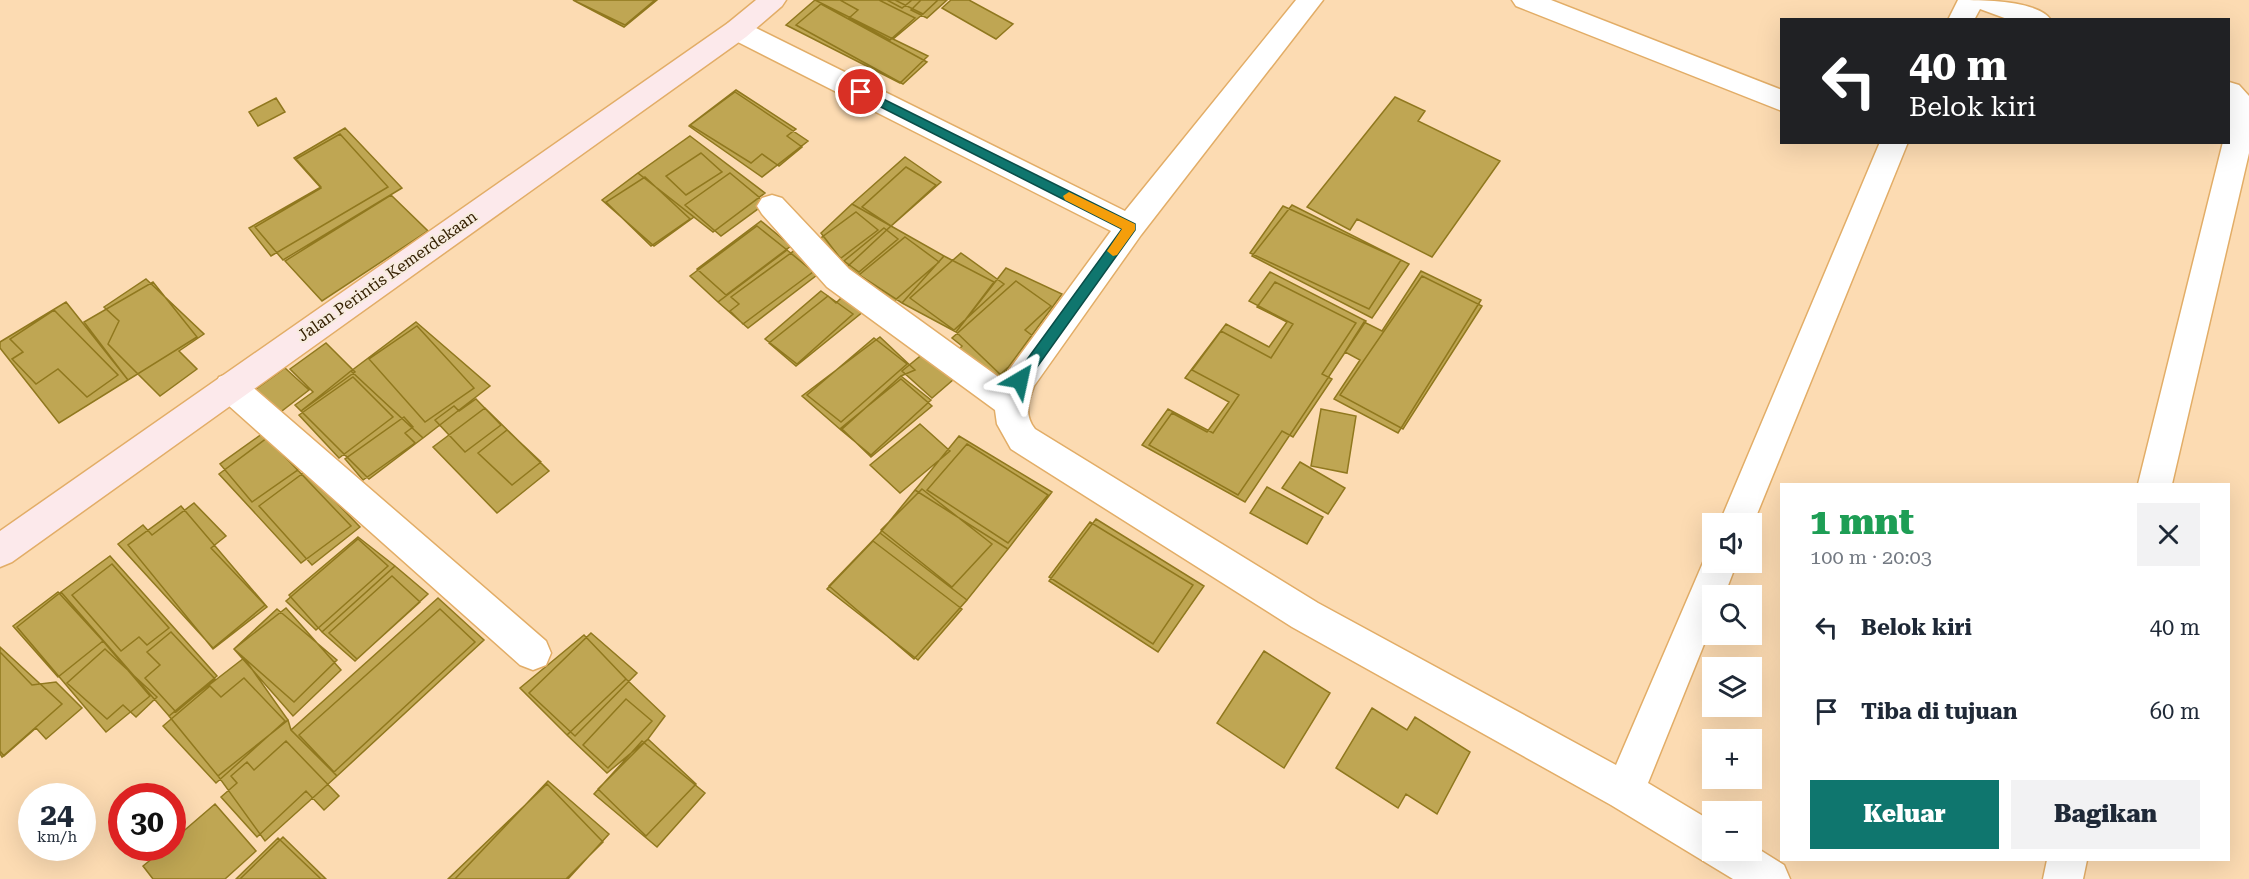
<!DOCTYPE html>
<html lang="id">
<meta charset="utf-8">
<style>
body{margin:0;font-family:"Roboto Serif",serif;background:#f2f2f3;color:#1f2937;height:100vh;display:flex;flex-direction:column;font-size:22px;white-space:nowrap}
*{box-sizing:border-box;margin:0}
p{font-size:20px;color:#747a83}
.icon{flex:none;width:33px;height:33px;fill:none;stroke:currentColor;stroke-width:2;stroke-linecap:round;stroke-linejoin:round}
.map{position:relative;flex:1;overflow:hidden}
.drawer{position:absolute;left:1780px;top:483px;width:450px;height:378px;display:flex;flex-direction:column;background:#fff;border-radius:0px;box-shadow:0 6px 24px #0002}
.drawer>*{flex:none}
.banner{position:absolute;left:1780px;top:18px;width:450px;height:126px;border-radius:0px;box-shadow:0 6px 24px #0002;background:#202124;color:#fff;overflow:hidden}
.buttons{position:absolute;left:1702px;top:513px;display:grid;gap:12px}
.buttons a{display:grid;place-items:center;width:60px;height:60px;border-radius:0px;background:#fff;box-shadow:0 6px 24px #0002;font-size:30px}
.speed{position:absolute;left:18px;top:783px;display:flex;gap:12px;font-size:30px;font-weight:700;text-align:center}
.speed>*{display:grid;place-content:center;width:78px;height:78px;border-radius:50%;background:#fff;box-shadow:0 6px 24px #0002;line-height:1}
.speed small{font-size:15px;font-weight:400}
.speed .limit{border:9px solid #d22;background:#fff;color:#111}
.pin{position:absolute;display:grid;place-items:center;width:51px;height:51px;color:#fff;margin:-26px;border:3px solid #fff;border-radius:50%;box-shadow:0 2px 6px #0007}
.me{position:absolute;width:66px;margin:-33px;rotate:36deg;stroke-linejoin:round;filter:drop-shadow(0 0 4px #0008)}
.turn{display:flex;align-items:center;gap:21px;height:126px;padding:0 30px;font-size:27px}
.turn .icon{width:78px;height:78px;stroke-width:2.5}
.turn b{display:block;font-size:42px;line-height:51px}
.round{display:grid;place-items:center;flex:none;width:63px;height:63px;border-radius:0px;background:#f2f2f3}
.head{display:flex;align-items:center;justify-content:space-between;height:102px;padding:0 30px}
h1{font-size:36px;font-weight:800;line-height:45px;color:#1e9e55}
.button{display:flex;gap:12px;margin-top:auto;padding:12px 30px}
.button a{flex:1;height:69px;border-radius:0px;background:#0f766e;color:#fff;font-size:24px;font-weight:800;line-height:69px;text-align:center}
.button a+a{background:#f2f2f3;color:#1f2937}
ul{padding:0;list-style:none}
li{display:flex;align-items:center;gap:18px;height:84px;padding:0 30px}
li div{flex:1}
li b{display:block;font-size:22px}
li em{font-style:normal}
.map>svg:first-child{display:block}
.building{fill:#bfa653;stroke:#90781e;stroke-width:1.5}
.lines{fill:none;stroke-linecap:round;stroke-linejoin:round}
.minor-casing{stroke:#e2ad67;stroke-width:3}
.secondary-casing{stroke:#e2ad67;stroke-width:3}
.minor{fill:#fff;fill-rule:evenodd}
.secondary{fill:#fce9eb;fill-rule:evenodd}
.route{fill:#0f766e;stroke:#0a4d48;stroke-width:1.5}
.slow{fill:#f59e0b}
.labels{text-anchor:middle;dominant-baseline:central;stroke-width:4.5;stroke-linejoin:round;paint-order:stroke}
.street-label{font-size:16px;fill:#362103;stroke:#f7ecdf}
</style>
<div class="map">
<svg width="2249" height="879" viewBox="0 0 2249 879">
<rect width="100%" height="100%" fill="#fcdbb2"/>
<path class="building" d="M573 0H655L625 25Z
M573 0H657L624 27Z
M815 0 893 39 928 56 900 83 786 25Z
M815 0H895L923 14 893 39Z
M840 0H879L915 18 890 40 849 18 858 10Z
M887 0H912L902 8Z
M895 0H938L923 14Z
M921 0H947L927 18 911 10Z
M951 0H969L1013 24 996 39 942 8Z
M821 4 927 62 903 84 796 25Z
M736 90 796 129 787 136 802 147 779 166 762 154 751 163 690 125Z
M735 92 808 141 762 177 689 126Z
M1395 97 1425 111 1418 121 1500 161 1432 257 1357 219 1350 230 1307 207Z
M276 98 285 112 258 126 249 112Z
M345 128 402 188 283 260 255 227 321 188 294 158Z
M340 134 388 187 271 256 249 228 321 187 296 159Z
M690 136 765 193 713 232 638 173Z
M701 153 722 172 686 195 666 176Z
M905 157 941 182 891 226 852 204Z
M906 167 936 185 891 226 862 207Z
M638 173 694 217 654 246 602 200Z
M730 173 766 203 721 236 685 205Z
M645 177 690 219 651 246 606 202Z
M391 195 428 231 322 301 285 261Z
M852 204 891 226 847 267 821 233Z
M1292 205 1409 264 1372 318 1252 256Z
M1283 206 1401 260 1369 309 1250 253Z
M856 212 878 230 841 258 818 240Z
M761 221 791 246 726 295 697 269Z
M757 226 787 250 718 302 690 276Z
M891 226 944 256 902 303 847 267Z
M884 228 898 239 859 272 844 261Z
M905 237 939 262 894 301 859 275Z
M787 250 817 275 748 328 718 302Z
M795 250 817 269 743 324 730 311 739 304 731 297Z
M961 253 1004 284 954 330 910 298Z
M944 256 994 282 956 332 902 303Z
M1006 268 1062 294 1002 376 956 332Z
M1421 271 1481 300 1398 433 1334 399 1360 360 1345 352 1364 322 1382 331Z
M1270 272 1366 321 1245 502 1142 445 1168 409 1213 433 1239 395 1192 370 1221 331 1271 358 1293 324 1249 301Z
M1422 276 1482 306 1403 429 1340 395Z
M146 279 204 334 179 351 197 369 160 396 108 344 119 321 104 307Z
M1016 281 1051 306 1025 330 1038 340 993 381 955 353 962 346 952 338Z
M153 282 197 337 128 380 84 322Z
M1275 282 1356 323 1322 374 1332 379 1293 437 1282 431 1238 495 1149 445 1172 413 1207 432 1229 402 1185 378 1226 324 1269 347 1287 322 1257 307Z
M821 291 853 314 797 364 765 339Z
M844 295 864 311 796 366 769 343 828 296 836 303Z
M66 302 128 380 59 423 0 348V342Z
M54 310 118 375 87 397 58 369 36 384 12 359 23 352 10 339Z
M416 322 490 386 423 438 351 371Z
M417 326 474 388 425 422 369 359Z
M880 337 915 370 901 376 841 430 802 396Z
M874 338 907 364 841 422 807 395Z
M326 343 355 372 301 411 295 405 313 392 290 369Z
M924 353 954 379 932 398 902 371Z
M285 368 309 390 278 414 253 391Z
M351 371 423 438 369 479 301 411Z
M901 376 931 400 871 455 841 430Z
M353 377 393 417 339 458 299 415Z
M901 379 932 406 871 457 841 428Z
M476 399 501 425 465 452 435 420 454 406 459 411Z
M485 408 549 471 497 513 433 447Z
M1321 409 1356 416 1347 473 1311 466Z
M404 417 413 427 405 433 415 443 363 480 345 459Z
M920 424 950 451 900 493 870 465Z
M507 430 541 462 512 485 478 453Z
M266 431 299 469 252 502 220 464Z
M959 436 1052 492 1008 549 915 490Z
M267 438 351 526 301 563 219 474Z
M967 444 1048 495 1008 543 927 490Z
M1300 462 1345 488 1328 514 1282 488Z
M306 471 360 527 312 565 259 506Z
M1267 487 1323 517 1307 544 1250 513Z
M922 489 992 544 952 587 881 530Z
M915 490 1008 549 967 600 880 533Z
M194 503 226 536 211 548 265 605 213 648 118 544 143 525 152 535Z
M181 506 267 607 213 649 128 545Z
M1096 519 1204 586 1158 652 1049 581Z
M1090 522 1193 585 1153 644 1049 577Z
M880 533 967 600 914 659 829 586Z
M358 537 395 566 322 632 289 595Z
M358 539 388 566 316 630 286 601Z
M873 541 962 609 918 660 827 589Z
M110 556 217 676 169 716 61 592Z
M112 564 169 628 147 645 139 637 121 651 72 595Z
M395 566 428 594 355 661 322 632Z
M392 576 420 602 357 659 329 633Z
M58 592 103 641 58 677 13 626Z
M61 592 150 696 106 732 17 627Z
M438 598 484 640 337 776 291 730Z
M286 608 341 670 293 716 234 649Z
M277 609 337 660 294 702 234 649Z
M440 609 475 642 334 772 299 735Z
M171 632 215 679 176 712 145 678 160 665 147 652Z
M591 633 637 673 575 736 529 693Z
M584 635 626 679 567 735 520 688Z
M0 647 62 704 2 757 0 754Z
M105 649 157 697 136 717 123 705 107 719 67 683Z
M1264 651 1330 693 1284 768 1217 723Z
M0 652 32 685 56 682 82 708 46 739 36 728 4 756 0 751Z
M244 658 288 720 218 776 169 716Z
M244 678 285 721 216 783 163 726 210 686 221 697Z
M626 679 665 716 648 739 607 773 567 735Z
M626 699 652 721 608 768 583 745Z
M1372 708 1407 730 1415 717 1470 752 1437 814 1406 794 1398 808 1336 768Z
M288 720 291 730 337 776 265 841 218 776Z
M648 739 696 784 646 836 598 789Z
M286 741 339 796 324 810 306 791 257 837 221 797 237 783 231 776 247 762 254 770Z
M642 741 705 793 657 847 594 794Z
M548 781 609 834 568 879H455Z
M547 784 603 842 566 879H448Z
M215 804 256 851 225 879H153L143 866 165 848H172V841Z
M283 837 326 879H240Z
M278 838 321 879H236Z"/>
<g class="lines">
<g class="minor-casing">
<path id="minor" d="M1296 0H1323L1141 235 1034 386C1028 402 1024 415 1035 429L1318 603 1616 765 1708 551 1713 549V562H1737L1724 596H1713V622L1648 783 1713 822V850H1752V845L1784 865 1790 879H1733L1611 805 1292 627 1011 449 997 424 995 410 827 287 762 214 757 206 762 198 772 195 782 198 849 269 1004 381 1009 370 1111 231 728 37 724 30 728 23 737 21 746 23 1125 211Z
M1512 0H1551L1782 90V111L1516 6Z
M1958 0C1981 0 2038 0 2051 20H2010L1980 9 1974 20H1948Z
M2229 82 2239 85 2249 96V153L2172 484H2138L2223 142H2229Z
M1880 142H1908L1753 524 1752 527V524H1719Z
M230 373 241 377 546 641 551 653 546 665 533 670 520 665 219 397 214 387 219 377Z
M2047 860H2087L2083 879H2043Z"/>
</g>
<g class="secondary-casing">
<path id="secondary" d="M756 0H786L782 6 746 37 12 562 0 567V531L728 23Z"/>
</g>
<use href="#minor" class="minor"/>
<use href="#secondary" class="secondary"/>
</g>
<path class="route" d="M861 88 1135 224V230L1025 384H1015L1013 380 1015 376 1122 229 857 95V89Z"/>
<path class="slow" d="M1069 192 1135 224V230L1117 255 1113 256 1107 251 1122 229 1065 200 1063 196Z"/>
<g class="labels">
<g class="street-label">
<text transform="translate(387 276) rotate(-35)">Jalan Perintis Kemerdekaan</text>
</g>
</g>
</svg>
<div class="buttons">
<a><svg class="icon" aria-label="sound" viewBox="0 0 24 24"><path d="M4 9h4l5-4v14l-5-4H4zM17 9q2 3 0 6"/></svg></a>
<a><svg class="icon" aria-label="search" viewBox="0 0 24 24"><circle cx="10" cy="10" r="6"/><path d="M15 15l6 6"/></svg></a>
<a><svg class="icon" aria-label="layers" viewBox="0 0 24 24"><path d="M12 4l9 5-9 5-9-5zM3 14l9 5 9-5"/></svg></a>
<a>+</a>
<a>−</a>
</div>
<div class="speed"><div>24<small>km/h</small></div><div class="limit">30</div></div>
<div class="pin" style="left:861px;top:92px;background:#d93025"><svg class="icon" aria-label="arrive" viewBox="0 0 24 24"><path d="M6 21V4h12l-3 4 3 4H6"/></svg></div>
<svg class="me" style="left:1020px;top:380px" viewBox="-20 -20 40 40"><path d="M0-17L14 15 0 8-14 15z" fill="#0f766e" stroke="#fff" stroke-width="4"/></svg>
<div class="banner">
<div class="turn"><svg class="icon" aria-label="left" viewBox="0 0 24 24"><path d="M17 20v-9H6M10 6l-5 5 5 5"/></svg><div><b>40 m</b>Belok kiri</div></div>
</div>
<section class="drawer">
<div class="head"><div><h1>1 mnt</h1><p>100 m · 20:03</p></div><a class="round"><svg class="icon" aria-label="close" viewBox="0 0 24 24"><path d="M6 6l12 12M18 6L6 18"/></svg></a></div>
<ul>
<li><svg class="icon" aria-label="left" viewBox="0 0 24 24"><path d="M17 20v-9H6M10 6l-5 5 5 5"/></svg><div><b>Belok kiri</b></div><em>40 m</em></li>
<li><svg class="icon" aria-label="arrive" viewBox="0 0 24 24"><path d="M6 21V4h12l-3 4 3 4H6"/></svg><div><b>Tiba di tujuan</b></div><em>60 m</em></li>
</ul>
<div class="button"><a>Keluar</a><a>Bagikan</a></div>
</section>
</div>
